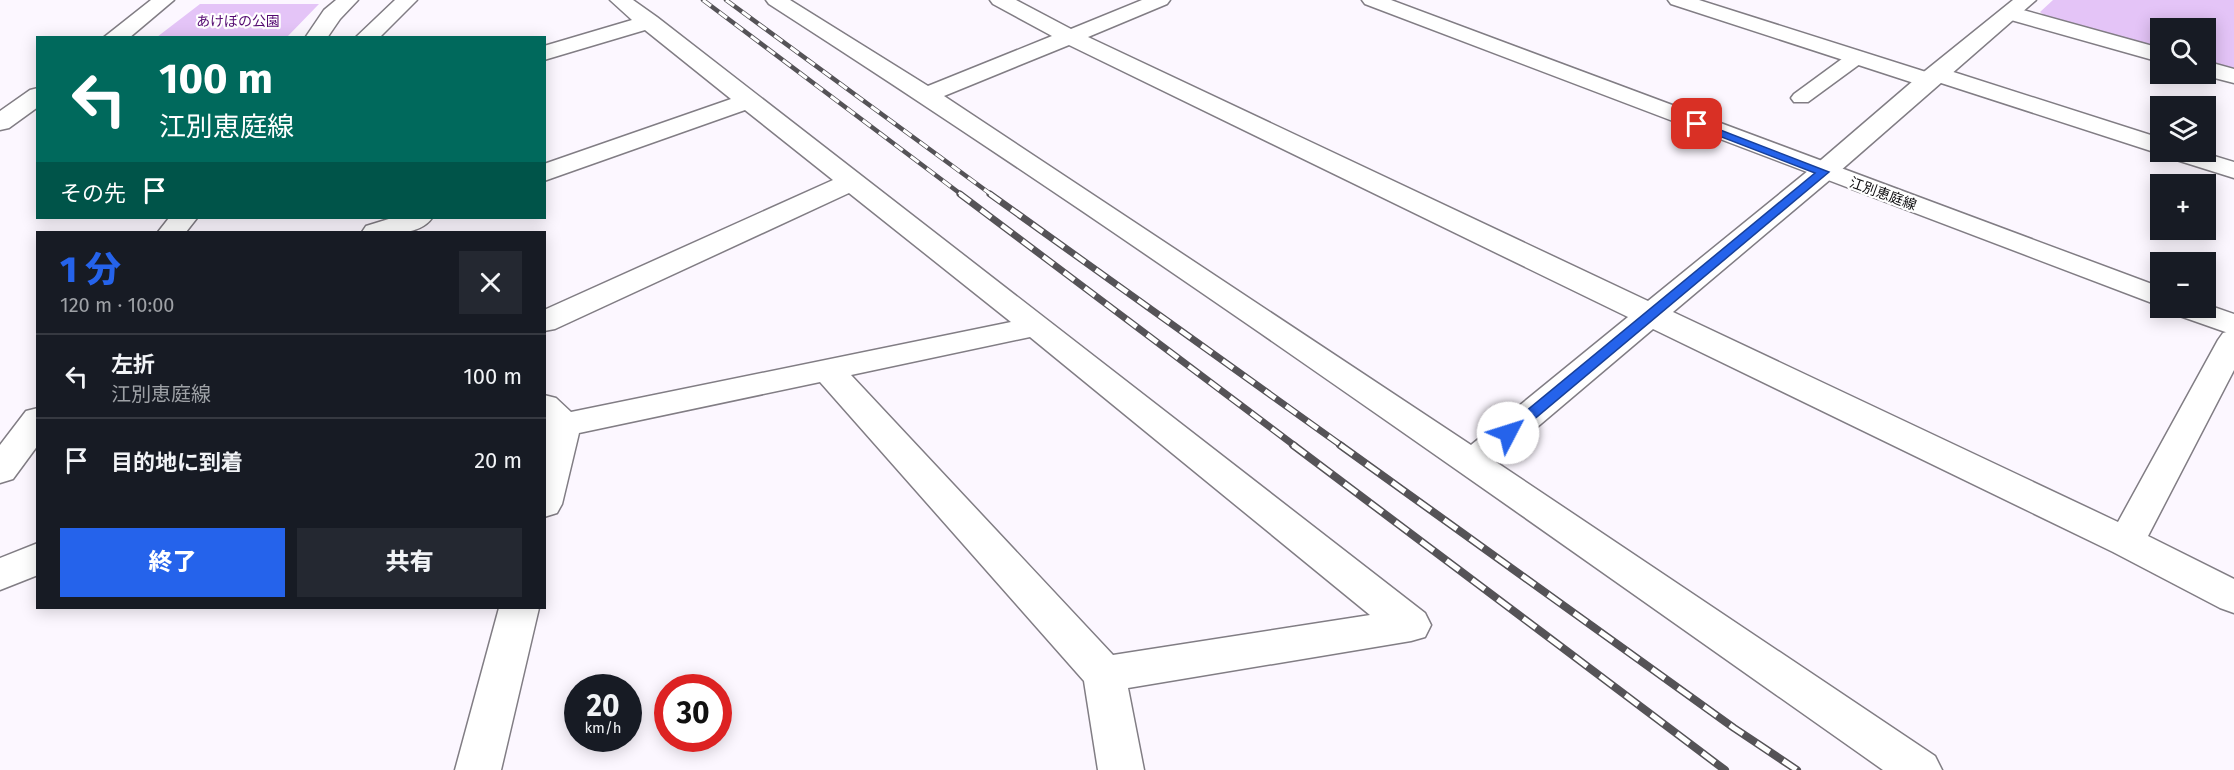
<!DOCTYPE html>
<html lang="ja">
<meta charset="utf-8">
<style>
body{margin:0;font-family:"Fira Sans","Noto Sans JP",sans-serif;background:#242831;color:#f1f3f6;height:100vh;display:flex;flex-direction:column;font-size:22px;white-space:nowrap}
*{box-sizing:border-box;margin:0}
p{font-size:20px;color:#9ea1a6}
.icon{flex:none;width:33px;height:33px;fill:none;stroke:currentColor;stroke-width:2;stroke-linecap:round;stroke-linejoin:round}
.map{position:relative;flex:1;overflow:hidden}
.sheet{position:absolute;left:36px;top:231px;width:510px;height:378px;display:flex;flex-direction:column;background:#171b24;border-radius:0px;box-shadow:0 3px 15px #0003}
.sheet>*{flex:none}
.guide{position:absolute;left:36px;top:36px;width:510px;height:183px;border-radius:0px;box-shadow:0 3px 15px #0003;background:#00695c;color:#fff;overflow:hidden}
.tools{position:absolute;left:2150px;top:18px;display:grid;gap:12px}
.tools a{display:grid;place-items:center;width:66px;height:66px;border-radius:0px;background:#171b24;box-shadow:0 3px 15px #0003;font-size:30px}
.speed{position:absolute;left:564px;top:674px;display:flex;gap:12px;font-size:30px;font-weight:700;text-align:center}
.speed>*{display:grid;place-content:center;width:78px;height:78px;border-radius:50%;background:#171b24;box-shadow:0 3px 15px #0003;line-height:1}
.speed small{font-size:15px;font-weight:400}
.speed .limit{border:9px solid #d22;background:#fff;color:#111}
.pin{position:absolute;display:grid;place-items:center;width:51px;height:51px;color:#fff;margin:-26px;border-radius:12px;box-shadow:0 3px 9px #0006}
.me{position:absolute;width:66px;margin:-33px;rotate:50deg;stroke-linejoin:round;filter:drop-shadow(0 0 4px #0008)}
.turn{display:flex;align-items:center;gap:21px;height:126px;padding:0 24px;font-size:27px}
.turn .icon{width:78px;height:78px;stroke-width:2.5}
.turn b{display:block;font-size:42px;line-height:51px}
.then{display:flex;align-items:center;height:57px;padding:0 24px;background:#0003;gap:12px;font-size:22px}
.round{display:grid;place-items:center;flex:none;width:63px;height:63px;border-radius:0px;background:#242831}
.head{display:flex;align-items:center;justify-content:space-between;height:102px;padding:0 24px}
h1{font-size:36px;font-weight:800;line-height:45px;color:#2563eb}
.primary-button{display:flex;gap:12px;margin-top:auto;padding:12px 24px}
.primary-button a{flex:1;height:69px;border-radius:0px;background:#2563eb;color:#fff;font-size:24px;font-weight:800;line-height:69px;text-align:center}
.primary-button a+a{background:#242831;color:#f1f3f6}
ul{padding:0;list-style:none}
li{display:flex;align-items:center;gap:18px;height:84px;padding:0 24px;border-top:2px solid #363941}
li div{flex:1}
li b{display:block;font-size:22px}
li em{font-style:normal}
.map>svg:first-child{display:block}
.green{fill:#e4c4f7}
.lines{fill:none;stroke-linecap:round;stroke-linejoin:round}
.service-casing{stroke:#817d84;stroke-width:3}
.minor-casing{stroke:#817d84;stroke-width:3}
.tertiary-casing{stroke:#817d84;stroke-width:3}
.primary-casing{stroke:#817d84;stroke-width:3}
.service{fill:#fff;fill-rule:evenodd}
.minor{fill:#fff;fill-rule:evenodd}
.tertiary{fill:#fff;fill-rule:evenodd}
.primary{fill:#fff;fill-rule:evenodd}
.rail-far2-casing{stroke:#555357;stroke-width:4.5}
.rail-far1-casing{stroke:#555357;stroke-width:7}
.rail-casing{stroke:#555357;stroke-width:8}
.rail-far2{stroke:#fff;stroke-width:3;stroke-dasharray:10;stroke-linecap:butt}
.rail-far1{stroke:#fff;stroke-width:4.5;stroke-dasharray:13;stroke-linecap:butt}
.rail{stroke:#fff;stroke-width:5;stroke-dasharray:16;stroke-linecap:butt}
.route{fill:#2563eb;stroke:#184099;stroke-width:1.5}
.labels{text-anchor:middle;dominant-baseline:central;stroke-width:4.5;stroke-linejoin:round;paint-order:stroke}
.far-park-label{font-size:14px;fill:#540a71;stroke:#fff}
.far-street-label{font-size:14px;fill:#0c0b0d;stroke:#fff}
</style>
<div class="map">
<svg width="2234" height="770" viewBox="0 0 2234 770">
<rect width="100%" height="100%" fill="#fcf7ff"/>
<path class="green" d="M2053 0H2234V69L2205 61V28H2160V49L2048 18 2040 12Z
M200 4H319L287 37H157Z"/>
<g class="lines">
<g class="service-casing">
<path id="service" d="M1857 51 1864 53 1866 57 1864 61 1808 102H1794L1791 98 1794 94 1850 53Z"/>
</g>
<g class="minor-casing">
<path id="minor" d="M151 0H174L129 38H103Z
M395 0H417L379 38H355Z
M610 0H633L657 17 1425 613 1431 625 1425 637 1411 641 1128 688 1144 770H1098L1084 681 820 382 579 433 562 504 557 513 544 517V395L556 398 571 412 1011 322 849 193 555 329 544 331V310L833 180 745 110 544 181V164L731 99 645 30 544 60V46L632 20ZM1030 337 1370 615 1113 655 851 375Z
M766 0H790L928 86 1052 36 993 4 990 0H1016L1071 29 1142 0H1170L1167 4 1088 37 1648 301 1814 166 1823 164 1832 166 1836 172 1832 178 1673 312 2118 522 2218 340 2223 333 2234 330V370L2148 536 2234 579V613L2220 608 2113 552 1653 329 1496 462 1935 756 1942 770H1883C1515 511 1148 248 769 4ZM1069 45 1628 317 1471 445 944 96Z
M1668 0H1699L1926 72 1936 67 1944 69 2160 138V152H2201L2234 162V178L2167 157 2164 153 2151 151 1938 82 1928 87 1920 85 1671 4Z
M2012 7 2160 48V62L2004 18 2001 13 2004 8Z
M2205 61 2234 69V83L2199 74H2205Z
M38 88V107L9 128 0 130V111L30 90Z
M392 218H432C419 237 382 234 362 232L366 226Z
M38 543V575L0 590V558Z
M499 608H539L501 770H455Z"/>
</g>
<g class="tertiary-casing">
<path id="tertiary" d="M336 0H358L340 19 327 38H305L324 10Z
M2013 0H2036L1832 178 1823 180 1814 178 1810 172 1814 166 1920 75Z
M169 218H197L186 232H158Z
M38 408V445L13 479 0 483V445L26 411Z"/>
</g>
<g class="primary-casing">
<path id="primary" d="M1362 0H1391L2160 287V306L1365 4Z
M2205 304 2234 314V335L2177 315 2173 308H2205Z"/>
</g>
<use href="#service" class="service"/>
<use href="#minor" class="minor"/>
<use href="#tertiary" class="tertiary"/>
<use href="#primary" class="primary"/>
<g class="rail-far2-casing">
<path id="rail-far2" d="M703 0 962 195
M726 0 992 195"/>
</g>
<g class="rail-far1-casing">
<path id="rail-far1" d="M960 194 1295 446
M990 194 1342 446"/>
</g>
<g class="rail-casing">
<path id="rail" d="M1293 445 1725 770
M1340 445 1734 728 1797 770"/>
</g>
<use href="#rail-far2" class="rail-far2"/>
<use href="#rail-far1" class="rail-far1"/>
<use href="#rail" class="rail"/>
</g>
<path class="route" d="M1697 121 1829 172 1513 437H1503L1501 433 1503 430 1815 173 1693 126 1692 124Z"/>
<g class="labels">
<g class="far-park-label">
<text x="238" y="21">あけぼの公園</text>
</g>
<g class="far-street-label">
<text transform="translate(1883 194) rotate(20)">江別恵庭線</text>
</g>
</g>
</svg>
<div class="tools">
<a><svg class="icon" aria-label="search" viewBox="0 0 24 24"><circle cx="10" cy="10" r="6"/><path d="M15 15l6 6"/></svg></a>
<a><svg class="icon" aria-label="layers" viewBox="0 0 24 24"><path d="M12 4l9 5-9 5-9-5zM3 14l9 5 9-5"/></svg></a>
<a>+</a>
<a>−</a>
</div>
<div class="speed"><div>20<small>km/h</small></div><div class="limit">30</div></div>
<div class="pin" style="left:1697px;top:124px;background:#d93025"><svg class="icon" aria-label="arrive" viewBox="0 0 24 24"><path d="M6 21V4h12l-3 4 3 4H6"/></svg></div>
<svg class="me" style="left:1508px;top:433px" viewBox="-20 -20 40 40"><circle r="19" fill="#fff"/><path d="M0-13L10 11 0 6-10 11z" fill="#2563eb"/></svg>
<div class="guide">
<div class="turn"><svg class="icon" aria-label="left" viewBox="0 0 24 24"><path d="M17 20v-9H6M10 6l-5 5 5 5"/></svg><div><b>100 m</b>江別恵庭線</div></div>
<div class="then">その先<svg class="icon" aria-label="arrive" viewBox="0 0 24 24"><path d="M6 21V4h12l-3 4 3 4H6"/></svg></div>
</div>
<section class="sheet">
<div class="head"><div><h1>1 分</h1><p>120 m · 10:00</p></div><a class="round"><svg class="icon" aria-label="close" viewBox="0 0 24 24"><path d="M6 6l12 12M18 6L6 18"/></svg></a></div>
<ul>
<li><svg class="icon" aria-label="left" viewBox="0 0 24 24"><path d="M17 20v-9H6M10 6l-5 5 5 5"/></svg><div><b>左折</b><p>江別恵庭線</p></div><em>100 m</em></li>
<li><svg class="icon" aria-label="arrive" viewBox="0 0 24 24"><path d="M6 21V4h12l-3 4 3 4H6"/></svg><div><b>目的地に到着</b></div><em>20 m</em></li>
</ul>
<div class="primary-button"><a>終了</a><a>共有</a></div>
</section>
</div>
